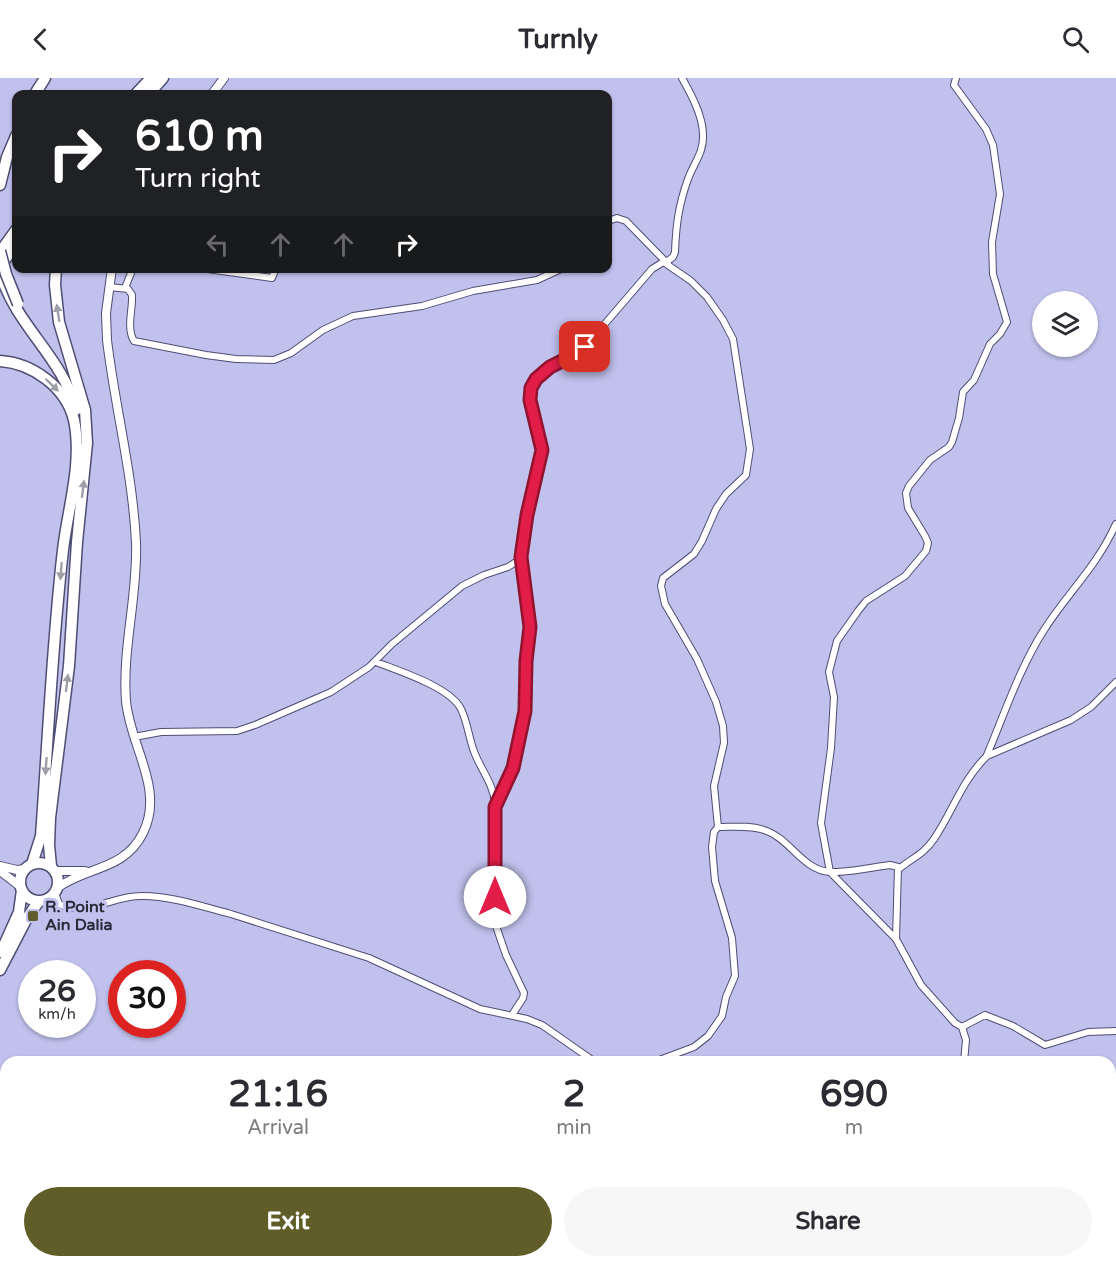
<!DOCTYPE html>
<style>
body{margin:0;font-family:"Varela Round",sans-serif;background:#f7f7f7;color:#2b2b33;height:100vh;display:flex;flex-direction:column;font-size:22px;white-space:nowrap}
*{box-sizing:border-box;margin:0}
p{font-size:20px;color:#7c7c81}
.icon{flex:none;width:33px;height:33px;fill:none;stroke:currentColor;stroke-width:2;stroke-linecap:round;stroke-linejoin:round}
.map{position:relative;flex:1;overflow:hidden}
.panel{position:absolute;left:0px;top:978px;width:1116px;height:212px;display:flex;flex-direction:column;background:#fff;border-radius:18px 18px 0 0;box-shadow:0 2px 4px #0004}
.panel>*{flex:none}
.hud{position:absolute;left:12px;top:12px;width:600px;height:183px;border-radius:12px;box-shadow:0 2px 4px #0004;background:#202124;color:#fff;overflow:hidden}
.fabs{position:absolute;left:1032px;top:213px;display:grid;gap:12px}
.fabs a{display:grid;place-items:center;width:66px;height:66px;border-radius:50%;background:#fff;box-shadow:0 2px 4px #0004;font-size:30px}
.speed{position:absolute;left:18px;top:882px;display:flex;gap:12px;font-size:30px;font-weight:700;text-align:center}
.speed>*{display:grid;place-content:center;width:78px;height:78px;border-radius:50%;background:#fff;box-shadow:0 2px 4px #0004;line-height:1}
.speed small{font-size:15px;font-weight:400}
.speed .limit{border:9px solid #d22;background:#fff;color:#111}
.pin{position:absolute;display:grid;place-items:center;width:51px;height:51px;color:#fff;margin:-26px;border-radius:12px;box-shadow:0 3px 9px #0006}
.me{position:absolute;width:66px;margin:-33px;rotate:0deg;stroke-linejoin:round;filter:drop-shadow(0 0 4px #0008)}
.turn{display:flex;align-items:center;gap:21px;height:126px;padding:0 24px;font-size:27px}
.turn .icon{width:78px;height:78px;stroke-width:2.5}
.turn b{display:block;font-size:42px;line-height:51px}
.lanes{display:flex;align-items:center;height:57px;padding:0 24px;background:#0003;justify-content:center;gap:30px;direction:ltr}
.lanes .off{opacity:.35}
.eta{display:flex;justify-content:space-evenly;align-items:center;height:102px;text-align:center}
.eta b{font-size:36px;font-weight:700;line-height:42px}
.cta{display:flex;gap:12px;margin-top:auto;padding:12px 24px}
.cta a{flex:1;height:69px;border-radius:36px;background:#615d29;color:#fff;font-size:24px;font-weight:700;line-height:69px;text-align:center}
.cta a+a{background:#f7f7f7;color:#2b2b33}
header{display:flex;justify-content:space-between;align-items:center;height:78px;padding:0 24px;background:#fff;font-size:27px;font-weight:700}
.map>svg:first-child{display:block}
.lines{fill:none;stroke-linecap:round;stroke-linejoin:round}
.minor-casing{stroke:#4e4d73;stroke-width:8}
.tertiary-casing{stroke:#4e4d73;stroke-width:10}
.trunk-casing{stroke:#4e4d73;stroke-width:13}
.motorway-casing{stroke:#4e4d73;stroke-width:13}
.minor{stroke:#fff;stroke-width:6}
.tertiary{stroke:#fff;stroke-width:8}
.trunk{stroke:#fff;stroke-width:10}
.motorway{stroke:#fff;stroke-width:10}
.motorway-bridge-casing{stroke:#4e4d73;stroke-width:13;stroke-linecap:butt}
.motorway-bridge{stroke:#fff;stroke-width:10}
.oneway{fill:#9f9fa7}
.route-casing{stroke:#92132f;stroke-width:15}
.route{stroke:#e11d48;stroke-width:10}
.poi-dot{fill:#615d29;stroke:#c0c1ed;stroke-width:2}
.labels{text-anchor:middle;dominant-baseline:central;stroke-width:6;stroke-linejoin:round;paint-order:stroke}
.poi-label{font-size:16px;font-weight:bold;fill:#2a2a3b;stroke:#c0c1ed;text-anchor:start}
</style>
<header><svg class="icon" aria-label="back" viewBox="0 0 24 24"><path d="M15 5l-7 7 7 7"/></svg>Turnly<svg class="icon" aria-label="search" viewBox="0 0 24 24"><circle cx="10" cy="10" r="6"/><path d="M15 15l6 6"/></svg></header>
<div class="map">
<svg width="1116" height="1189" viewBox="0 0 1116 1189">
<rect width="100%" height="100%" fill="#c0c1ed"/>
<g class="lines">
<g class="minor-casing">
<path id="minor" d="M682 0C691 16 703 38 703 57 704 74 694 85 688 101 679 126 676 146 675 174L673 179 665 185 691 203 707 219 723 242 733 261 750 371 746 397 726 416 716 431 702 463 694 476 663 500 661 508 665 526 697 581 716 624 723 648 724 665 714 708 718 749
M200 190 272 200 276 190
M109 209 128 211 132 217C133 231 126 250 134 263L206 277 236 281 274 282 291 275 323 252 353 238 422 228 473 213 537 202 563 190
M125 210 133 190
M376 584C399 593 450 609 461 631 468 645 469 662 475 676 482 693 493 706 495 724L496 848 506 877 524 915 523 920 512 937
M134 659 161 654 237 653 255 647 331 614 369 589 392 566 462 508 484 497 508 489 519 482 523 476 525 451 542 372 530 322 531 310 536 301 550 289 576 276 585 269 652 191 665 183 626 143 617 140 608 143
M987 677C1004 637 1020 589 1044 552 1068 514 1096 490 1116 446
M495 728 513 690 525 633 526 583 530 549 521 479
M899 791C912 780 924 776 934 761 953 733 962 702 987 678L1071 642 1091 629 1116 604
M45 822 59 826 55 815
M59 826C86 839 113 818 140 818 168 817 204 829 231 836L369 880 480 931 527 941 542 947 595 984
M896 861 830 794 821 745 831 670 834 619 829 594 837 563 858 533 866 523 905 498 926 473 928 465 925 458 908 430 906 415 909 408 930 382 949 369 952 364 959 340 963 314 974 302 990 266 1000 256 1007 244 993 196 992 164 1000 116 993 67 986 51 954 7 956 0
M962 949 985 937 1013 948 1045 967 1088 954 1116 953
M654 984 694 969 708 958 722 938 726 919 735 898 732 860 715 803 712 769 714 754 718 749C733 749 750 747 764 752 790 760 802 792 830 794 846 795 873 789 890 787L898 789 896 861 921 907 955 945 962 949 966 962 964 984
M1110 1086 1116 1079
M832 1184 835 1189
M360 1189 370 1184
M620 1189V1184
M927 1189V1184
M994 1189 1001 1184"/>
</g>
<g class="tertiary-casing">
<path id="tertiary" d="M212 16 224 0
M0 788 17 792 25 791
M0 793 21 809
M55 793H85
M57 810C87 788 124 793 143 755 165 711 130 668 126 623 122 570 138 517 136 465 133 397 115 329 107 262L106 235 112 190"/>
</g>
<g class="trunk-casing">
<path id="trunk" d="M20 804a19 19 0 1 1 38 0a19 19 0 1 1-38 0Z
M1 874 19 834 22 812
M0 892 27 840 39 823
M0 1102 6 1115
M0 1118 6 1130
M48 1184 54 1189
M60 1184 65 1189"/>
</g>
<g class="motorway-casing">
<path id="motorway" d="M35 16 45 0
M136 16 151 0
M149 16 163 0
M0 107 7 79 16 58
M0 174 16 152
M0 189 16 166
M2 200C18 249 64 282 76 332
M0 283C32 285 66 309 74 342 83 385 68 429 63 472 52 567 48 663 41 758L32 786
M51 788 49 767 50 740 69 588 77 464 87 365 85 332 59 244 55 207 56 190"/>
</g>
<use href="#minor" class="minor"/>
<use href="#tertiary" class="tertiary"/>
<use href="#trunk" class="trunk"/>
<use href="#motorway" class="motorway"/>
<g class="motorway-bridge-casing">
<path id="motorway-bridge" d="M0 173 6 196 18 226"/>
</g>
<use href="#motorway-bridge" class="motorway-bridge"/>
</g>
<defs><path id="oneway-solid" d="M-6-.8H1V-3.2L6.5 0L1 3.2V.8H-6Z" transform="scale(1.5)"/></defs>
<g class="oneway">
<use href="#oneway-solid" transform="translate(58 235) rotate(-99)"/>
<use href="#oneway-solid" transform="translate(52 307) rotate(44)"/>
<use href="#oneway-solid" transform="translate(83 411) rotate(-83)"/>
<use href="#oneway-solid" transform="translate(61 493) rotate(95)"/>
<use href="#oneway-solid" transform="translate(67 605) rotate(-83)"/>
<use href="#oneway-solid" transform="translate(46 688) rotate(94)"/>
</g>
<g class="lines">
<g class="route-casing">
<path id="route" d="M495 819V729L513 690 525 633 526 583 530 549 521 479 527 437 542 372 530 322 531 310 536 301 550 289 576 276 585 269"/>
</g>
<use href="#route" class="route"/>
</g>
<rect class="poi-dot" x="27" y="832" width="12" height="12" rx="3"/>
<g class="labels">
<g class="poi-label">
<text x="45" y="829">R. Point<tspan x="45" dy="18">Ain Dalia</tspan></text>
</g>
</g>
</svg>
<div class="fabs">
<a><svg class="icon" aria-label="layers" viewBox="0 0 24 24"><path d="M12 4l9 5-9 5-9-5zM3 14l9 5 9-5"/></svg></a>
</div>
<div class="speed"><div>26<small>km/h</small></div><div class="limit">30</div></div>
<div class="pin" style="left:585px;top:269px;background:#d93025"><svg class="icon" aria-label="arrive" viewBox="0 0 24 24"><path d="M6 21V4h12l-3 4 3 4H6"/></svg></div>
<svg class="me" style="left:495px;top:819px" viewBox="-20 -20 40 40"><circle r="19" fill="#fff"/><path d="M0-13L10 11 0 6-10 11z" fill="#e11d48"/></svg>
<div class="hud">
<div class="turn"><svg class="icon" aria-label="right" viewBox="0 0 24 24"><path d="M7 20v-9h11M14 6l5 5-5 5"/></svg><div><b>610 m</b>Turn right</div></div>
<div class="lanes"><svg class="icon off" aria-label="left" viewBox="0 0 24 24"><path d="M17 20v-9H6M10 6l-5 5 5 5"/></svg><svg class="icon off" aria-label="ahead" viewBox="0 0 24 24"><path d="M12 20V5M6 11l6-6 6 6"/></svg><svg class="icon off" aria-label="ahead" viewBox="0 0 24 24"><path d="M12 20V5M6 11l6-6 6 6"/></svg><svg class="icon" aria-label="right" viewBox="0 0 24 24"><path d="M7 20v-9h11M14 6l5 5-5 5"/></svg></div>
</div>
<section class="panel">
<div class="eta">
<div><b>21:16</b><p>Arrival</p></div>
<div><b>2</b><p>min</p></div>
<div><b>690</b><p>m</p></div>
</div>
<div class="cta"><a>Exit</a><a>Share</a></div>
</section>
</div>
